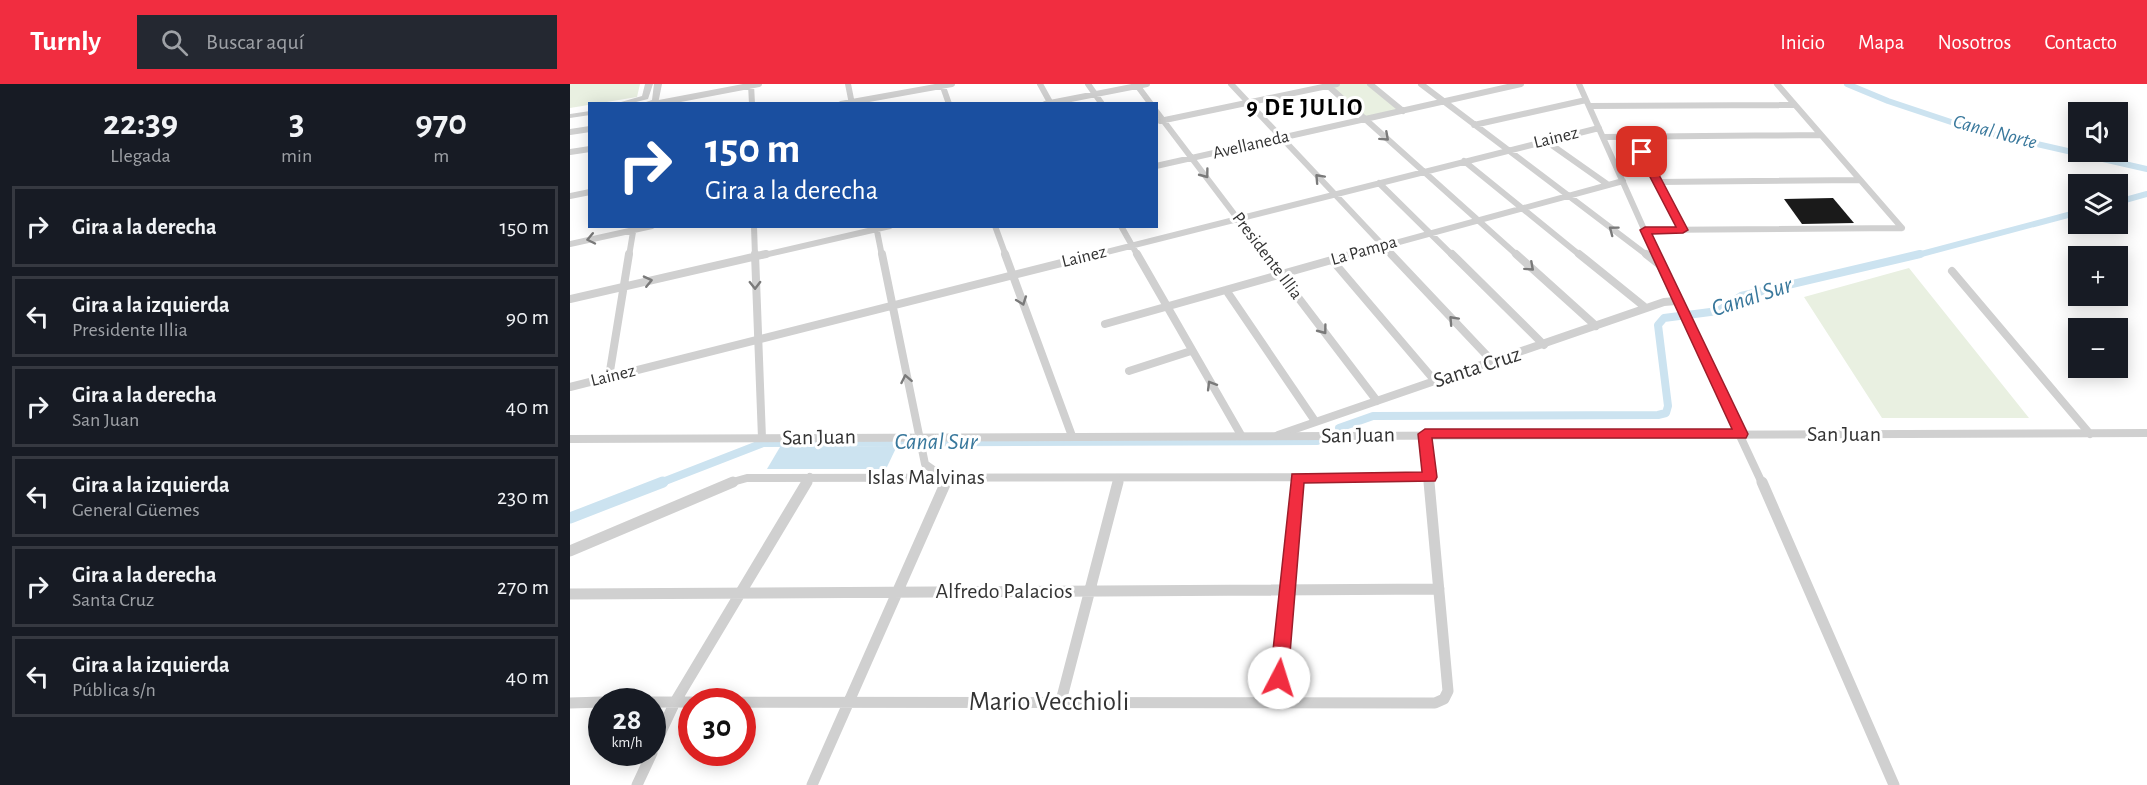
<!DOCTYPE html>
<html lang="es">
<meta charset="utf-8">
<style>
body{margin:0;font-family:"Alegreya Sans",sans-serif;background:#242831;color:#f1f3f6;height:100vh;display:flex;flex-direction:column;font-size:22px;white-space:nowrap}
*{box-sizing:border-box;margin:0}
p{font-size:20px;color:#9ea1a6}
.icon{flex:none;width:33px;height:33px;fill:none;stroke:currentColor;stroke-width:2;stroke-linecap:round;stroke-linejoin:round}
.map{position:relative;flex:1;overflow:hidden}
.details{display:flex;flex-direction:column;background:#171b24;width:570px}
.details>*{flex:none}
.top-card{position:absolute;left:18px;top:18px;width:570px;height:126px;border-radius:0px;box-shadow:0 3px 15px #0003;background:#1a4fa0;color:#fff;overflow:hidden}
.fabs{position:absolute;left:1498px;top:18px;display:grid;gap:12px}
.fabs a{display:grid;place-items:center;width:60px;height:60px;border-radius:0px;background:#171b24;box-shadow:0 3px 15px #0003;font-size:30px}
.speed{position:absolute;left:18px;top:604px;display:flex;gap:12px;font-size:30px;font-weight:700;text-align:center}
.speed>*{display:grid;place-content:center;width:78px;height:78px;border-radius:50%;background:#171b24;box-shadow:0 3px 15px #0003;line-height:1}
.speed small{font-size:15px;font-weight:400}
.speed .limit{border:9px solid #d22;background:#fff;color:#111}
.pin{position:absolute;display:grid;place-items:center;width:51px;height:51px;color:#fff;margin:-26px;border-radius:12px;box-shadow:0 3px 9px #0006}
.me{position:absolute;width:66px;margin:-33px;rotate:5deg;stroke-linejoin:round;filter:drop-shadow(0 0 4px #0008)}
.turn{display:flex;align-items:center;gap:21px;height:126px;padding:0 18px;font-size:27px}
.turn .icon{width:78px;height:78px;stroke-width:2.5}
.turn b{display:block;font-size:42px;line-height:51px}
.eta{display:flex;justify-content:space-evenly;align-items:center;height:102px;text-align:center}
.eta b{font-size:36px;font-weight:700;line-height:42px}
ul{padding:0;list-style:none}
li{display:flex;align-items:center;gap:18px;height:81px;margin:0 12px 9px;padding:0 6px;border:3px solid #363941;border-radius:0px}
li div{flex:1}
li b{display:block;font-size:22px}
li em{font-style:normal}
header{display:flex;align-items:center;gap:36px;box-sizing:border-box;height:84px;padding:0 30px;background:#f12d40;color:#fff}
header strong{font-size:28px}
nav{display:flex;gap:33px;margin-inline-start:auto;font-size:21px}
.search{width:420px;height:54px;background:#242831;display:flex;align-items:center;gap:15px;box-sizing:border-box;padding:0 21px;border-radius:0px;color:#9ea1a6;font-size:22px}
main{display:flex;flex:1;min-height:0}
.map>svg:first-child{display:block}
.green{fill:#e9f0e1}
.water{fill:#cce3f0}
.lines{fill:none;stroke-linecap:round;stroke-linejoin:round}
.canal-far2{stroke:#cce3f0;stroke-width:6}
.canal-far1{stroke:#cce3f0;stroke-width:8}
.canal{stroke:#cce3f0;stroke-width:11}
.building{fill:#1a1a1a}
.minor-far2{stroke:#d0d0d0;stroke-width:6}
.minor-far1{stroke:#d0d0d0;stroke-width:8}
.minor{stroke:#d0d0d0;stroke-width:11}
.tertiary{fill:#d0d0d0;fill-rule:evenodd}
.oneway{stroke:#7a7a7a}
.route{fill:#f12d40;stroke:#9d1d2a;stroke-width:1.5}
.labels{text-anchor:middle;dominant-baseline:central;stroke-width:6;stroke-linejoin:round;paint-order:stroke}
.far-street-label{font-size:18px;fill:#333;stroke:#fff}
.far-water-label{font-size:20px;font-style:italic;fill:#39789c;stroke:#fff}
.street-label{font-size:22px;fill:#333;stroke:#fff}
.far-district-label{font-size:24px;font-weight:bold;letter-spacing:1.5px;fill:#000;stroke:#fff}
.water-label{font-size:24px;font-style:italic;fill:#39789c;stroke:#fff}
.near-street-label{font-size:27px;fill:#333;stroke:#fff}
</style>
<header>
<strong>Turnly</strong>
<div class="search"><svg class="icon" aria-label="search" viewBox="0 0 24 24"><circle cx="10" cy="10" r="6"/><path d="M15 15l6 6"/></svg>Buscar aquí</div>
<nav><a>Inicio</a><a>Mapa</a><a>Nosotros</a><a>Contacto</a></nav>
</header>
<main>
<section class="details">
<div class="eta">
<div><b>22:39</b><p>Llegada</p></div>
<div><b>3</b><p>min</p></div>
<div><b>970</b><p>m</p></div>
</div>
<ul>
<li><svg class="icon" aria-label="right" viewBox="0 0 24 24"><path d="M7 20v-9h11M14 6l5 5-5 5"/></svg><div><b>Gira a la derecha</b></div><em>150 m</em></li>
<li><svg class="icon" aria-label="left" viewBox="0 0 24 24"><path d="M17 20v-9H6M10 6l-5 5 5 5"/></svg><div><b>Gira a la izquierda</b><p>Presidente Illia</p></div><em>90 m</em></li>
<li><svg class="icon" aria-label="right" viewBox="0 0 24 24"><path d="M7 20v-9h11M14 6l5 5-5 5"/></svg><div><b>Gira a la derecha</b><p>San Juan</p></div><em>40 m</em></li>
<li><svg class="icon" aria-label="left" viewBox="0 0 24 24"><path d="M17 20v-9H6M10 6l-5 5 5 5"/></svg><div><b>Gira a la izquierda</b><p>General Güemes</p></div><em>230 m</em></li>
<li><svg class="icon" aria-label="right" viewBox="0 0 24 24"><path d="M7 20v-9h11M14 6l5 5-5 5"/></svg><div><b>Gira a la derecha</b><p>Santa Cruz</p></div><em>270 m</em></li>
<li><svg class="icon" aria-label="left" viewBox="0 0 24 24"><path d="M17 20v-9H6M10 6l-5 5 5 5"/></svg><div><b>Gira a la izquierda</b><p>Pública s/n</p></div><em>40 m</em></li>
</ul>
</section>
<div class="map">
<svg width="1577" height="701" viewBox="0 0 1577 701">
<rect width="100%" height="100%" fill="#fff"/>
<path class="green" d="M0 0H70L67 13 0 24Z
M767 0H800L833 27 795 35 758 2Z
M1339 184 1459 334H1312L1234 213Z"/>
<path class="water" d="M327 362 316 385H197L210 363Z"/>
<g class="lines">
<path class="canal-far2" d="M1277 0 1318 17 1405 46 1577 85
M1548 118 1577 110
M1344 172 1509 128"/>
<path class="canal-far1" d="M769 344 803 332 1088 331 1096 329 1098 322 1088 241 1094 234 1148 227 1171 212 1350 170
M90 399 193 359 747 357"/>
<path class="canal" d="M0 434 93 398"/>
</g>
<path class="building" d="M1263 114 1284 139 1232 140 1214 115Z"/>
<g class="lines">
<path class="minor-far2" d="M181 0 182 20
M278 0 282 20
M372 0 379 20
M470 0 481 20
M518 0 532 20
M566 0 581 20
M661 0 823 172
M756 0 948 172
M800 0 833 27
M851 0 1078 172
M1009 0 1086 172
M1207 0 1332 144
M84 20 189 0
M271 20 382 0
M475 20 577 0
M1019 22 1224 21
M586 27 696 172
M590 37 767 0
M904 41 1016 16
M0 48 20 45
M1064 52 1113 146
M1033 53 1250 51
M976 57 1037 100
M0 68 20 65
M894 77 1011 172
M586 82 951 0
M1088 98 1290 96
M809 99 883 172
M0 112 20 108
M184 142 185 172
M306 142 312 172
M425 142 436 172
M551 142 568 172
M1075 146 1332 144
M0 160 82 142
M59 172 64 142
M190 172 320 142
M521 172 1029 44
M778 172 1053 97"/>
<path class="minor-far1" d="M185 170 192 354
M312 170 355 380 372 392 375 399
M435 170 502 352
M567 170 671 351
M695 170 807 317
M821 170 923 278
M882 170 974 261
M946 170 1026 242
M1009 170 1076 224
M1076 170 1090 181
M1085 170 1192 399
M762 176 865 297
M1382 187 1520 350
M656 206 745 337
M0 215 196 170
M535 240 783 170
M559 287 621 267
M39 293 59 170
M0 303 527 170
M855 350 859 399
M708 351 1094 218 1106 217
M159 399 177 394 860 393
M236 399 240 393
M548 399 549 394
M727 399V394"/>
<path class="minor" d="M1192 398 1324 701
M0 467 163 398
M0 510 869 505
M491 617 548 398
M707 617 727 398
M82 618 865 619 874 615 878 607 859 398
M0 619 32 618
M82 667 105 618 237 398
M67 701 82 669
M242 701 376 398"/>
<path class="tertiary" d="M75 0H83L78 15 58 20H44L72 12Z
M84 0H92L88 20H70L82 16Z
M20 27V31L0 34V30Z
M1577 345V353L0 359V351Z"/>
</g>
<defs><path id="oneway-chevron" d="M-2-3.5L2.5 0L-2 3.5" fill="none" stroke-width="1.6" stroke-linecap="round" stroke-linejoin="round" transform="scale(1.5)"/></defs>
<g class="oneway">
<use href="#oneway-chevron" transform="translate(815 53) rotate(42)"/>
<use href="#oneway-chevron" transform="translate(635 90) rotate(53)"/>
<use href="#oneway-chevron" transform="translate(749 94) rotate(-133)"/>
<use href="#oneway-chevron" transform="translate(1043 146) rotate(-143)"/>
<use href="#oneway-chevron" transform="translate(21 155) rotate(168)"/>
<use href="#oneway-chevron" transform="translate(960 183) rotate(42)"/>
<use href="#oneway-chevron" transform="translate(78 197) rotate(-13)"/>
<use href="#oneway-chevron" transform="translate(185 201) rotate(89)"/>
<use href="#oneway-chevron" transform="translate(452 217) rotate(70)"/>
<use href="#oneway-chevron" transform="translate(883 236) rotate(-133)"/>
<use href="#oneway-chevron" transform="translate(753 246) rotate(53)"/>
<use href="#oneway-chevron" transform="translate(336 295) rotate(-101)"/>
<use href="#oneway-chevron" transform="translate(641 301) rotate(-121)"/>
</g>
<path class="route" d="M1072 65 1077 68 1118 146 1113 149 1082 150 1178 350 1176 354H862L867 393 865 397 734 399 718 594 715 600 709 602 703 600 700 594 722 390 852 388 848 350 855 345H1162L1070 146 1075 143H1106L1067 68Z"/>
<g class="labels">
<g class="far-street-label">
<text transform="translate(986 54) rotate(-14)">Lainez</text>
<text transform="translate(681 61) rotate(-13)">Avellaneda</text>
<text transform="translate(794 167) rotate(-16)">La Pampa</text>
<text transform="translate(697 172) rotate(53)">Presidente Illia</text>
<text transform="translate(514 173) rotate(-14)">Lainez</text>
<text transform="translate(43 292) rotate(-14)">Lainez</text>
</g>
<g class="far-water-label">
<text transform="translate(1425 48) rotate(15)">Canal Norte</text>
</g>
<g class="street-label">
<text transform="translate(907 283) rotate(-18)">Santa Cruz</text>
<text x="1274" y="350">San Juan</text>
<text transform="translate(788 351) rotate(-1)">San Juan</text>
<text transform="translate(249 353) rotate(-1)">San Juan</text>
<text x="356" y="393">Islas Malvinas</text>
<text x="434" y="507">Alfredo Palacios</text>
</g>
<g class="far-district-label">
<text x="735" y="24">9 DE JULIO</text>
</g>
<g class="water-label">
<text transform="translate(1182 213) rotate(-18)">Canal Sur</text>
<text x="366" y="358">Canal Sur</text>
</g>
<g class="near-street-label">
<text x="479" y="617">Mario Vecchioli</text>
</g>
</g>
</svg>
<div class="fabs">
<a><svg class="icon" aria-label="sound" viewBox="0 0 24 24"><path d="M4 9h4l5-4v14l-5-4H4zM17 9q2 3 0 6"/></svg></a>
<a><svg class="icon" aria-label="layers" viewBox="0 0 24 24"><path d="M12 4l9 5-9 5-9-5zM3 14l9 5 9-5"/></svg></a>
<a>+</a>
<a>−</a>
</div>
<div class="speed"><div>28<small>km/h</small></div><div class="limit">30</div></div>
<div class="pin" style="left:1072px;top:68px;background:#d93025"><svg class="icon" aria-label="arrive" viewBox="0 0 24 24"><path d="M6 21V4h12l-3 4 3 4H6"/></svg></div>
<svg class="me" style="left:709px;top:594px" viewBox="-20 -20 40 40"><circle r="19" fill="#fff"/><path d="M0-13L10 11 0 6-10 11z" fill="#f12d40"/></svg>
<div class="top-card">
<div class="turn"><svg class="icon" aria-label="right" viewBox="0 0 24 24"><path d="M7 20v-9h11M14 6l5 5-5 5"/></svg><div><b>150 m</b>Gira a la derecha</div></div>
</div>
</div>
</main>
